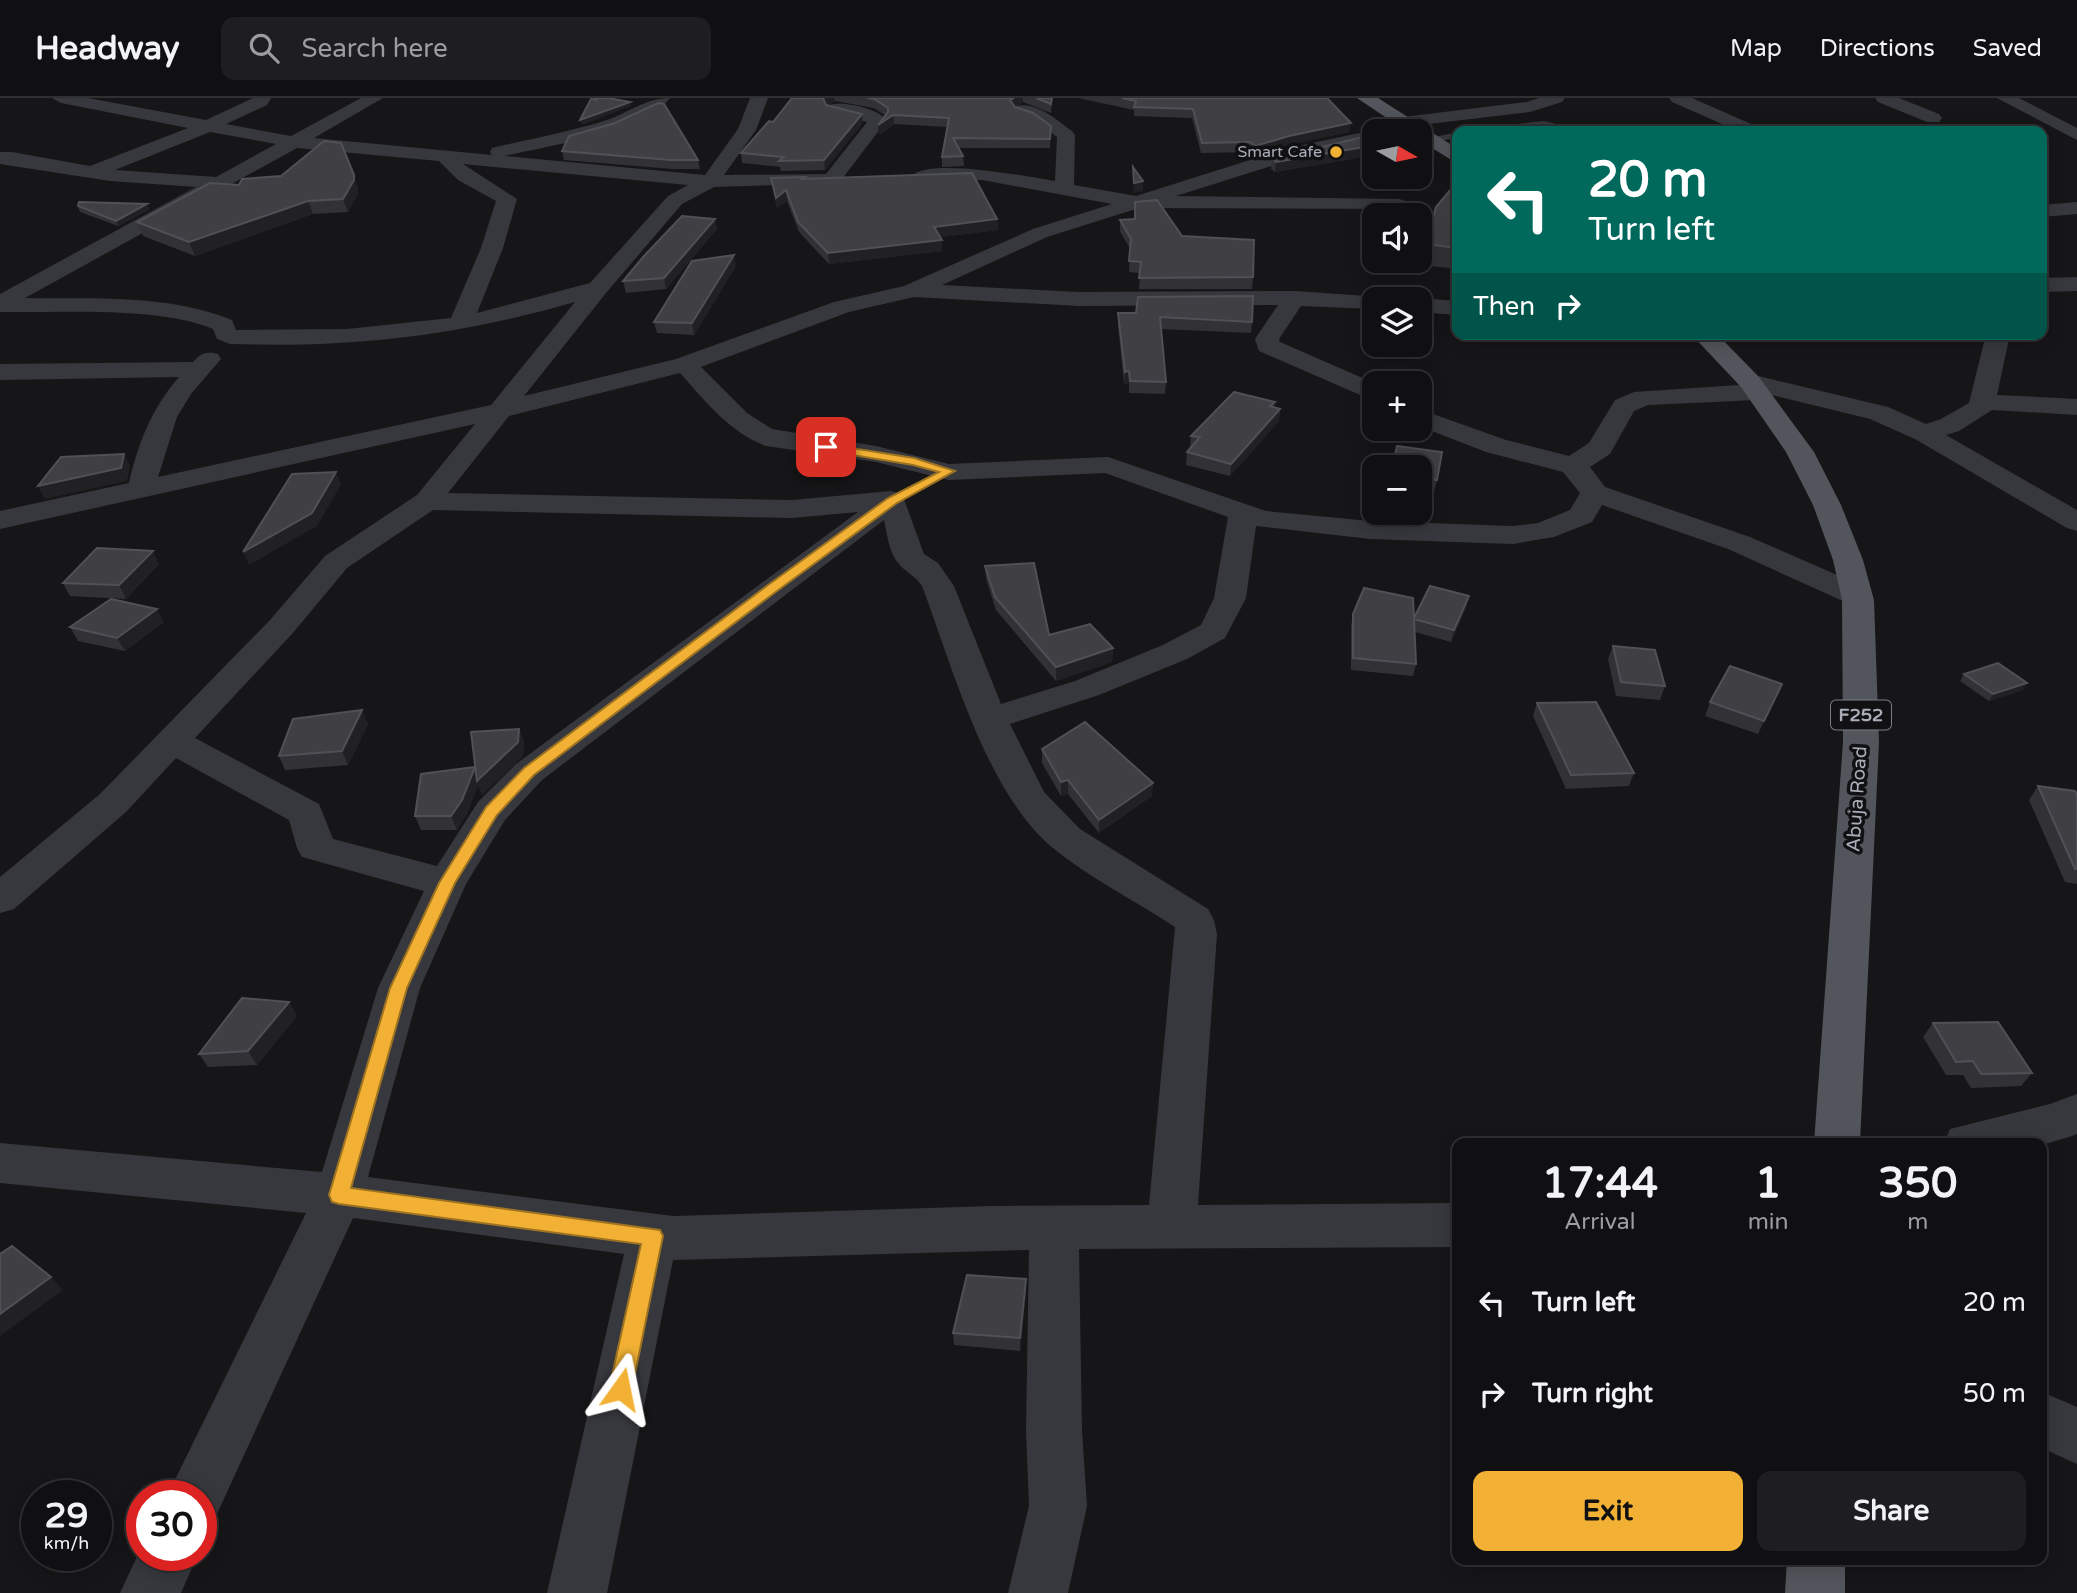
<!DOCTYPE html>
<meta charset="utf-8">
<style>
body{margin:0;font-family:"Varela Round",sans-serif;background:#1e1e20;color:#f1f3f6;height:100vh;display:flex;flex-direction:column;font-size:26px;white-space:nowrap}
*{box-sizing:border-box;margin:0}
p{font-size:23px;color:#9c9d9f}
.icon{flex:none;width:38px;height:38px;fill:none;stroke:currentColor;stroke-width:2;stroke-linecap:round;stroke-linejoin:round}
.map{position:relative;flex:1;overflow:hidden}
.sheet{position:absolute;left:1452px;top:1040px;width:595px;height:427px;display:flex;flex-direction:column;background:#101012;border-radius:14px;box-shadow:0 4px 18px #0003,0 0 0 2px #303032}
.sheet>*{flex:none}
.guide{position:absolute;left:1452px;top:28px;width:595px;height:214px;border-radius:14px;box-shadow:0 4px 18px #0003,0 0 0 2px #303032;background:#00695c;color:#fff;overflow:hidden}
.needle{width:46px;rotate:99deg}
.buttons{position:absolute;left:1362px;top:21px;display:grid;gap:14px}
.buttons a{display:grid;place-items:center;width:70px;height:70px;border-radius:14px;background:#101012;box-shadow:0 4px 18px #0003,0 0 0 2px #303032;font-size:35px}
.speed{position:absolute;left:21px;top:1382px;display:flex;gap:14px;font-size:35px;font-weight:700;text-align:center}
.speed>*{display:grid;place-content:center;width:91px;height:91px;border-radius:50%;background:#101012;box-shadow:0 4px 18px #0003,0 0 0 2px #303032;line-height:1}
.speed small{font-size:18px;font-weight:400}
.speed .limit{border:10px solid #d22;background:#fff;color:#111}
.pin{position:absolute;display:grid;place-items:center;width:60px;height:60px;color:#fff;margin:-30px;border-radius:14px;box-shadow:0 4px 10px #0006}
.me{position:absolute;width:77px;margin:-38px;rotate:12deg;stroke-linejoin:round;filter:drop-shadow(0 0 5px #0008)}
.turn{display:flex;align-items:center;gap:24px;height:147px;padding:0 21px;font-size:32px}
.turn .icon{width:91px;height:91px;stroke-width:2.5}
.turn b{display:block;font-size:49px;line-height:60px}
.then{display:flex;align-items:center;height:66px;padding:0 21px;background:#0003;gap:14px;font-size:26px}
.eta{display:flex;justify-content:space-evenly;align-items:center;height:119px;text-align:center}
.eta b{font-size:42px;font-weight:800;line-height:49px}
.action{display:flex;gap:14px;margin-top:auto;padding:14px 21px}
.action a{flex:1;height:80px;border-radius:14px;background:#f2b134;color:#111;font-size:28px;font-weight:800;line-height:80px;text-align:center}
.action a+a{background:#1e1e20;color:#f1f3f6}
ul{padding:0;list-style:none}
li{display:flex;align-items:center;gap:21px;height:91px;padding:0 21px}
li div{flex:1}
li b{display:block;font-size:26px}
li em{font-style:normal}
header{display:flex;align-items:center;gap:42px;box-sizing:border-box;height:98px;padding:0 35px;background:#101012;border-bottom:2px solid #303032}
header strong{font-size:33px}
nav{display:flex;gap:38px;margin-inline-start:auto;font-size:24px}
.search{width:490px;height:63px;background:#1e1e20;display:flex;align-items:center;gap:18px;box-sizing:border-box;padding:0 24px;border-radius:14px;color:#9c9d9f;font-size:26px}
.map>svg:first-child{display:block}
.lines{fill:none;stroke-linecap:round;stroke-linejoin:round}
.lane{fill:#37383d;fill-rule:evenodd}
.street{fill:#37383d;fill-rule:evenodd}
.primary{fill:#53555c;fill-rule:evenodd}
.wall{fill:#323236}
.shaded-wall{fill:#212124}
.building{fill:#3f3f44;stroke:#4f5156;stroke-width:2}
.route{fill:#f2b134;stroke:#9d7322;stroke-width:2}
.poi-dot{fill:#f2b134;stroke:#111113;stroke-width:2.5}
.labels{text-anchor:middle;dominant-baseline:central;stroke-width:7;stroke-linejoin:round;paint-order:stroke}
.far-poi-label{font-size:16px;fill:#a8adb8;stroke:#111113;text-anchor:end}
.shield{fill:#111113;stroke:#7b7e86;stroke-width:2}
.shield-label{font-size:18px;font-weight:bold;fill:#a8adb8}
.street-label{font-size:19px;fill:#a8adb8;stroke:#111113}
</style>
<header>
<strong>Headway</strong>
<div class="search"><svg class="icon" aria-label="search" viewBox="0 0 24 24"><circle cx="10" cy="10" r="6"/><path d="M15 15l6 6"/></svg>Search here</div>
<nav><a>Map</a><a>Directions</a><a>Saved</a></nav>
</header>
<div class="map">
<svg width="2077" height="1495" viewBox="0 0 2077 1495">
<rect width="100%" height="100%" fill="#161618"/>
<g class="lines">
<path class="lane" d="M1544 23 1584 33H1565L1544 29 1475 33 1480 30Z
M1458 34V40L1430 44 1425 41Z"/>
<path class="street" d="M52 0H88L206 22 253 0H271L267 7 226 26 291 38 361 0H383L314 40 492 57 490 54 492 50C530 41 568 34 604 23 629 15 645 0 670 0 643 34 547 48 505 58L705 77 738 31 750 0H768L756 32 724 77 826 76 867 24 829 15 826 11 829 7C844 3 876 10 887 22L839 85 714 89 682 106 606 195 524 298 676 261 834 204 904 188 1033 131 1112 106 982 82H915L912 78C928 59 1030 79 1055 83L1057 39 1034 22 1016 16 1013 12 1016 8C1036 3 1057 22 1072 33L1075 37 1074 87 1136 98 1288 50 1374 32 1381 33H1374V43L1300 59 1176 98 1399 101 1406 103 1409 107 1406 111 1139 110 1047 139 942 187 1079 194 1295 193 1382 199 1384 201H1374V211L1301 208 1279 241 1280 244 1374 285V303L1259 253 1255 241 1278 207 1079 208 914 199 849 214 701 269 747 315 772 331 876 348 949 366 1108 359 1266 413 1370 423 1513 428 1538 425 1570 412 1580 395 1563 374 1486 354 1419 328V311L1506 342 1569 358 1589 345 1615 302 1634 294 1739 287 1737 284 1741 279 1750 276 1888 309 1926 326 1941 321 1969 305 1986 236H2010L1997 297 2077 301V317L1992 312 1959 333 1946 337 2077 412V433L2067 430 1915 341 1870 321 1768 296 1757 302 1648 307 1634 313 1610 356 1590 369 1605 389 1750 439 1867 490 1872 497 1867 504 1856 506 1845 504 1728 451 1602 407 1592 424 1554 439 1513 446 1370 441 1256 428 1246 500 1225 540 1187 561 1099 597 1010 626 1044 694 1080 731 1208 811 1214 822 1217 836 1198 1107 1458 1105V1149L1079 1151 1082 1333 1087 1408 1068 1495H1008L1029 1408 1026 1333 1029 1152 673 1162 607 1495H547L624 1156 353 1120 216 1418 201 1424V1398H167L306 1115 0 1085V1045L322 1074 378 890 424 793 302 759 297 750 289 722 176 660 126 714 14 811 0 815V779L100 696 270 522 325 458 417 397 475 326 0 431V413L129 385C138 345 152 310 179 279L0 282V266L193 264C201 255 206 253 218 256L221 261 191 296 177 319 158 379 491 307 575 204C456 238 353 250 230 246L217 241 213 231C159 208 59 215 0 214V196L196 89 110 83 0 66V54H12L90 68 188 30 61 5ZM210 34 276 46 216 79 115 72ZM297 50 439 63 458 82 496 103 481 150 451 220 347 231 236 232 232 222C169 196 93 201 25 200ZM463 66 688 87 668 98 590 185 477 215 503 150 517 101ZM680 275C706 304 729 334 766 348L876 364 949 382 1105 375 1228 419 1214 500 1201 527 1163 547 1075 583 1001 606 954 488 938 465 924 456 902 396 891 393 792 402 448 395 509 318ZM433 412 792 420 858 414 516 666 478 704 437 768 333 741 319 706 195 640 292 536 347 470ZM884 422C887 435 889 455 898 465 906 475 915 477 922 488 952 567 986 695 1053 750 1087 778 1137 804 1175 829L1149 1107 992 1108 673 1118 368 1079 420 890 466 786 505 722 542 682Z
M1539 0H1565L1562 4 1530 14 1403 29 1394 24 1403 19 1527 4Z
M1669 0H1692L1758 29 1761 33H1738L1672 4Z
M1875 0H1899L1939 16 1942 20 1939 24H1927L1878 4Z
M1997 0H2019L2077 30V42Z
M2077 104V116L2042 119V107Z
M2077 179V193L2042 194V180Z
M1419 200 1458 203V217L1419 214V201H1414Z
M2077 996V1036L2072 1038 2042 1047 1944 1045 1950 1031 2050 1006Z
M2042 1294 2077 1309V1366L2042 1350Z
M142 1448V1458H197L181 1495H120Z"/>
<path class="primary" d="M1357 0H1378L1458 51V66L1419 42V33H1406Z
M1691 236H1717L1759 279 1814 354 1841 407 1863 462 1874 502 1879 644 1860 1045H1814L1843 644 1842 502 1833 462 1813 407 1786 354 1741 289Z
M1787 1461H1845V1495H1785Z"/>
</g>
<path class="wall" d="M792 0H1052L1051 15 1023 4 1015 9 1051 28 1050 50H959L963 58 964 68 942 69V59L947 29 894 26 879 37 886 18 874 10 835 3 827 8 862 16V26L825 72 781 73 780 69 742 65 741 55 773 24Z
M1078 0H1327L1351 25 1349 34 1287 47 1254 58 1249 54 1201 55 1192 20 1134 18V12Z
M1370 48 1369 58 1275 74 1271 71 1272 61Z
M562 53 698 62 700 71H672L564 62Z
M771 80 805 81 997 121 998 132 940 139 942 153 829 166 799 134 787 103 777 110Z
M358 90V95L348 114 313 116 195 158 143 138 137 124Z
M1458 92V171L1422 167 1426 146Z
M1135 104 1182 138 1253 179 1252 191H1139L1140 175 1129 174 1130 151 1120 133V122L1134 121Z
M147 106 149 112 118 128 80 114 78 108Z
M715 121 717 131 666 191 626 195 623 183Z
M736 168 694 237 657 235 654 224Z
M1118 215 1252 224 1251 235 1161 231 1166 284 1165 296 1129 295V285L1124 286 1118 227Z
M1275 304 1274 309 1280 311 1279 323 1230 378 1186 367 1187 354 1190 350 1191 338Z
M1419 369 1437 382 1434 394 1419 392Z
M159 466 126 501 70 498 63 485Z
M985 468 1049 537 1113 550 1112 564 1056 583 996 512 986 481Z
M1466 510 1451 544 1415 534 1416 566 1413 578 1351 572V528L1353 516 1414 520Z
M164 524 125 553 78 543 70 529Z
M1613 548 1665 588 1660 602 1616 598 1608 561Z
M1964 576 2023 592 1989 603 1960 583Z
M1782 586 1758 636 1705 618 1710 604Z
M1537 605 1634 675 1629 688 1566 691 1533 618Z
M368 626 348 667 285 672 279 658Z
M519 631 524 644 523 658 482 697 478 687 467 716 457 732H421L415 718Z
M1042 651 1152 698 1099 735 1068 696 1061 698 1042 665Z
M2038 688 2077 696V786L2065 784 2029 702Z
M289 904 297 918 257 967 208 969 199 956Z
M1933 925 2032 975 2021 988 1971 990 1963 977H1946L1923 939Z
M1026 1181V1194L1020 1253 954 1247 953 1235Z"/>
<path class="shaded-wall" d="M823 0H834L835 3 824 9Z
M1014 0H1023V4L1010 11V2Z
M630 4 631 8 582 27 580 22Z
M862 16V26L825 72 824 62Z
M893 17 894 26 879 37 878 27Z
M1351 25 1349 34 1287 47 1254 58 1255 48 1289 38Z
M1370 48 1369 58 1275 74 1276 64Z
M354 77 358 90V95L348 114 343 101Z
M1143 83V93L1133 95 1134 85Z
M786 92 787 103 777 110 776 100Z
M308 103 313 116 195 158 189 144Z
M147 106 149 112 118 128 116 123Z
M715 121 717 131 666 191 664 180Z
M997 121 998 132 934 140V129Z
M942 142V153L829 166 828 155Z
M734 157 736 168 694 237 692 225Z
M1129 273V285L1124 286 1125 274Z
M1280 311 1279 323 1230 378 1231 366Z
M124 356 130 368 127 383 45 401 38 388Z
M336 374 341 387 317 428 249 467 243 454Z
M153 453 159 466 126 501 119 487Z
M1469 498 1466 510 1451 544 1454 532Z
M157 511 164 524 125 553 117 540Z
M1113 550 1112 564 1056 583V569Z
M2027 585 2023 592 1989 603 1993 596Z
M362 612 368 626 348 667 342 653Z
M519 631 524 644 523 658 482 697 478 687 467 716 457 732 451 718 475 669Z
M1068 682V696L1061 698V684Z
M1153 685 1152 698 1099 735V722Z
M289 904 297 918 257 967 248 953Z
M51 1179 63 1192 0 1238V1216Z
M1026 1181V1194L1020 1253V1240Z"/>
<path class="building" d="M595 0H608L630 4 580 22 591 1 598 2Z
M792 0H823L826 7 862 16 824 62 779 63 784 59 741 55 769 23 773 24Z
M867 0H1014L1010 2 1015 9 1033 15 1051 28 1050 41 953 40 963 58 942 59 949 20 893 17 878 27 888 14V10L874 1Z
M1036 0H1052L1051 6Z
M1122 0H1327L1351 25 1289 38 1255 48 1250 44 1202 45 1193 11 1134 9 1136 3Z
M658 5 664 6 698 62H671L562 53 569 38 615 25Z
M1363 39 1370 48 1276 64 1272 61Z
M324 43 341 45 354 77V82L343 101 308 103 189 144 137 124 210 85 239 87 242 81 281 78Z
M1133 69 1143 83 1134 85Z
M972 75 997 121 934 129 942 142 828 155 798 124 786 92 776 100 771 80 805 79 802 81Z
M1451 91 1458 92V150L1426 146 1436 109Z
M1157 102 1182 138 1254 142 1253 179 1139 180 1141 164 1129 163 1131 141 1120 122 1135 121V104Z
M79 104 147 106 116 123 78 108Z
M682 118 715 121 664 180 623 183 644 158Z
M734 157 692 225 654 224 692 163Z
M1253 198 1252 224 1160 219 1166 284 1130 283 1129 273 1125 274 1118 215H1136L1138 199Z
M1234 294 1275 304 1270 308 1280 311 1231 366 1187 354 1200 339 1191 338Z
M1397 348 1442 354 1437 382 1419 379V369H1392Z
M124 356 121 370 38 388 61 359Z
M336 374 312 415 243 454 292 376Z
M97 450 153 453 119 487 63 485Z
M1034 465 1049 537 1090 526 1113 550 1056 569 995 499 985 468Z
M1430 488 1469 498 1454 532 1414 521 1416 566 1353 560V516L1364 490 1413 500 1414 520Z
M111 501 157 511 117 540 70 529Z
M1613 548 1655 552 1665 588 1621 584Z
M1998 565 2027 585 1993 596 1964 576Z
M1730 568 1782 586 1764 623 1710 604Z
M1596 604 1634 675 1571 677 1537 605Z
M362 612 342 653 279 658 293 621Z
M1085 624 1153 685 1099 722 1068 682 1061 684 1042 651Z
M519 631 518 644 477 683 471 634Z
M475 669 462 702 451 718H415L421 676Z
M2038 688 2075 693 2077 696V771H2075Z
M242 900 289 904 248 953 199 956Z
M1998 924 2032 975 1981 976 1973 963 1956 964 1933 925Z
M12 1148 51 1179 0 1216V1156Z
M967 1177 1026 1181 1020 1240 953 1235Z"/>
<path class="route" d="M826 346 914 360 955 373 897 405 777 493 534 677 497 717 455 785 407 890 351 1090 660 1132 663 1138 632 1291 628 1299 621 1302 613 1299 609 1291 641 1146 339 1106 332 1104 329 1097 390 890 439 785 486 709 524 670 768 487 888 400 939 374 913 367 822 352V347Z"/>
<circle class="poi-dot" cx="1336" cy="54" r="7"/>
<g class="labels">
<g class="far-poi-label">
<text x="1322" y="54">Smart Cafe</text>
</g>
<rect class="shield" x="1831" y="602.5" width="60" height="29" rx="5"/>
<g class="shield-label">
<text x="1861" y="617">F252</text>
</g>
<g class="street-label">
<text transform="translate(1857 701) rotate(-86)">Abuja Road</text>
</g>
</g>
</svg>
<div class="buttons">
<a><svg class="needle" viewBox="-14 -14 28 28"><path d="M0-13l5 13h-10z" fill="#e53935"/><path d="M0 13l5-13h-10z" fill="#9c9d9f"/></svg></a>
<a><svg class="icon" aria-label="sound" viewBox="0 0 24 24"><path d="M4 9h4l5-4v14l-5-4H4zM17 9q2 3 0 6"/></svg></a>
<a><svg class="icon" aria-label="layers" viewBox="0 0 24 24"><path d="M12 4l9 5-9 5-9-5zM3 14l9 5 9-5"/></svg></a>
<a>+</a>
<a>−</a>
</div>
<div class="speed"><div>29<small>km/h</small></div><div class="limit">30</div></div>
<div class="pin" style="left:826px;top:349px;background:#d93025"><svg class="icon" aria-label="arrive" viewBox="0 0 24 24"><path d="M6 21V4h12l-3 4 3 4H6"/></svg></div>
<svg class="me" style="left:621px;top:1291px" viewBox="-20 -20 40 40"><path d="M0-17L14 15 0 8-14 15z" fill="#f2b134" stroke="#fff" stroke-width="4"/></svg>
<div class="guide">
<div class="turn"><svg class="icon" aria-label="left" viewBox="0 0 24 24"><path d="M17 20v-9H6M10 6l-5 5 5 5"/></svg><div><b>20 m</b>Turn left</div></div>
<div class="then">Then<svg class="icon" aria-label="right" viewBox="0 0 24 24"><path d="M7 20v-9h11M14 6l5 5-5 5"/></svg></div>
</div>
<section class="sheet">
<div class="eta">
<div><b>17:44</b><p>Arrival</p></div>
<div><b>1</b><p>min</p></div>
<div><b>350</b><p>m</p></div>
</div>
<ul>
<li><svg class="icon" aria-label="left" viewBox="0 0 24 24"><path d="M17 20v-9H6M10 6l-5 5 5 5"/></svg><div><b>Turn left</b></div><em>20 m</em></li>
<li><svg class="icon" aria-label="right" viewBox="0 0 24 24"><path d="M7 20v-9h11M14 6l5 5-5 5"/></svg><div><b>Turn right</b></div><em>50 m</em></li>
</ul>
<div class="action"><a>Exit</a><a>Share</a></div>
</section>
</div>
